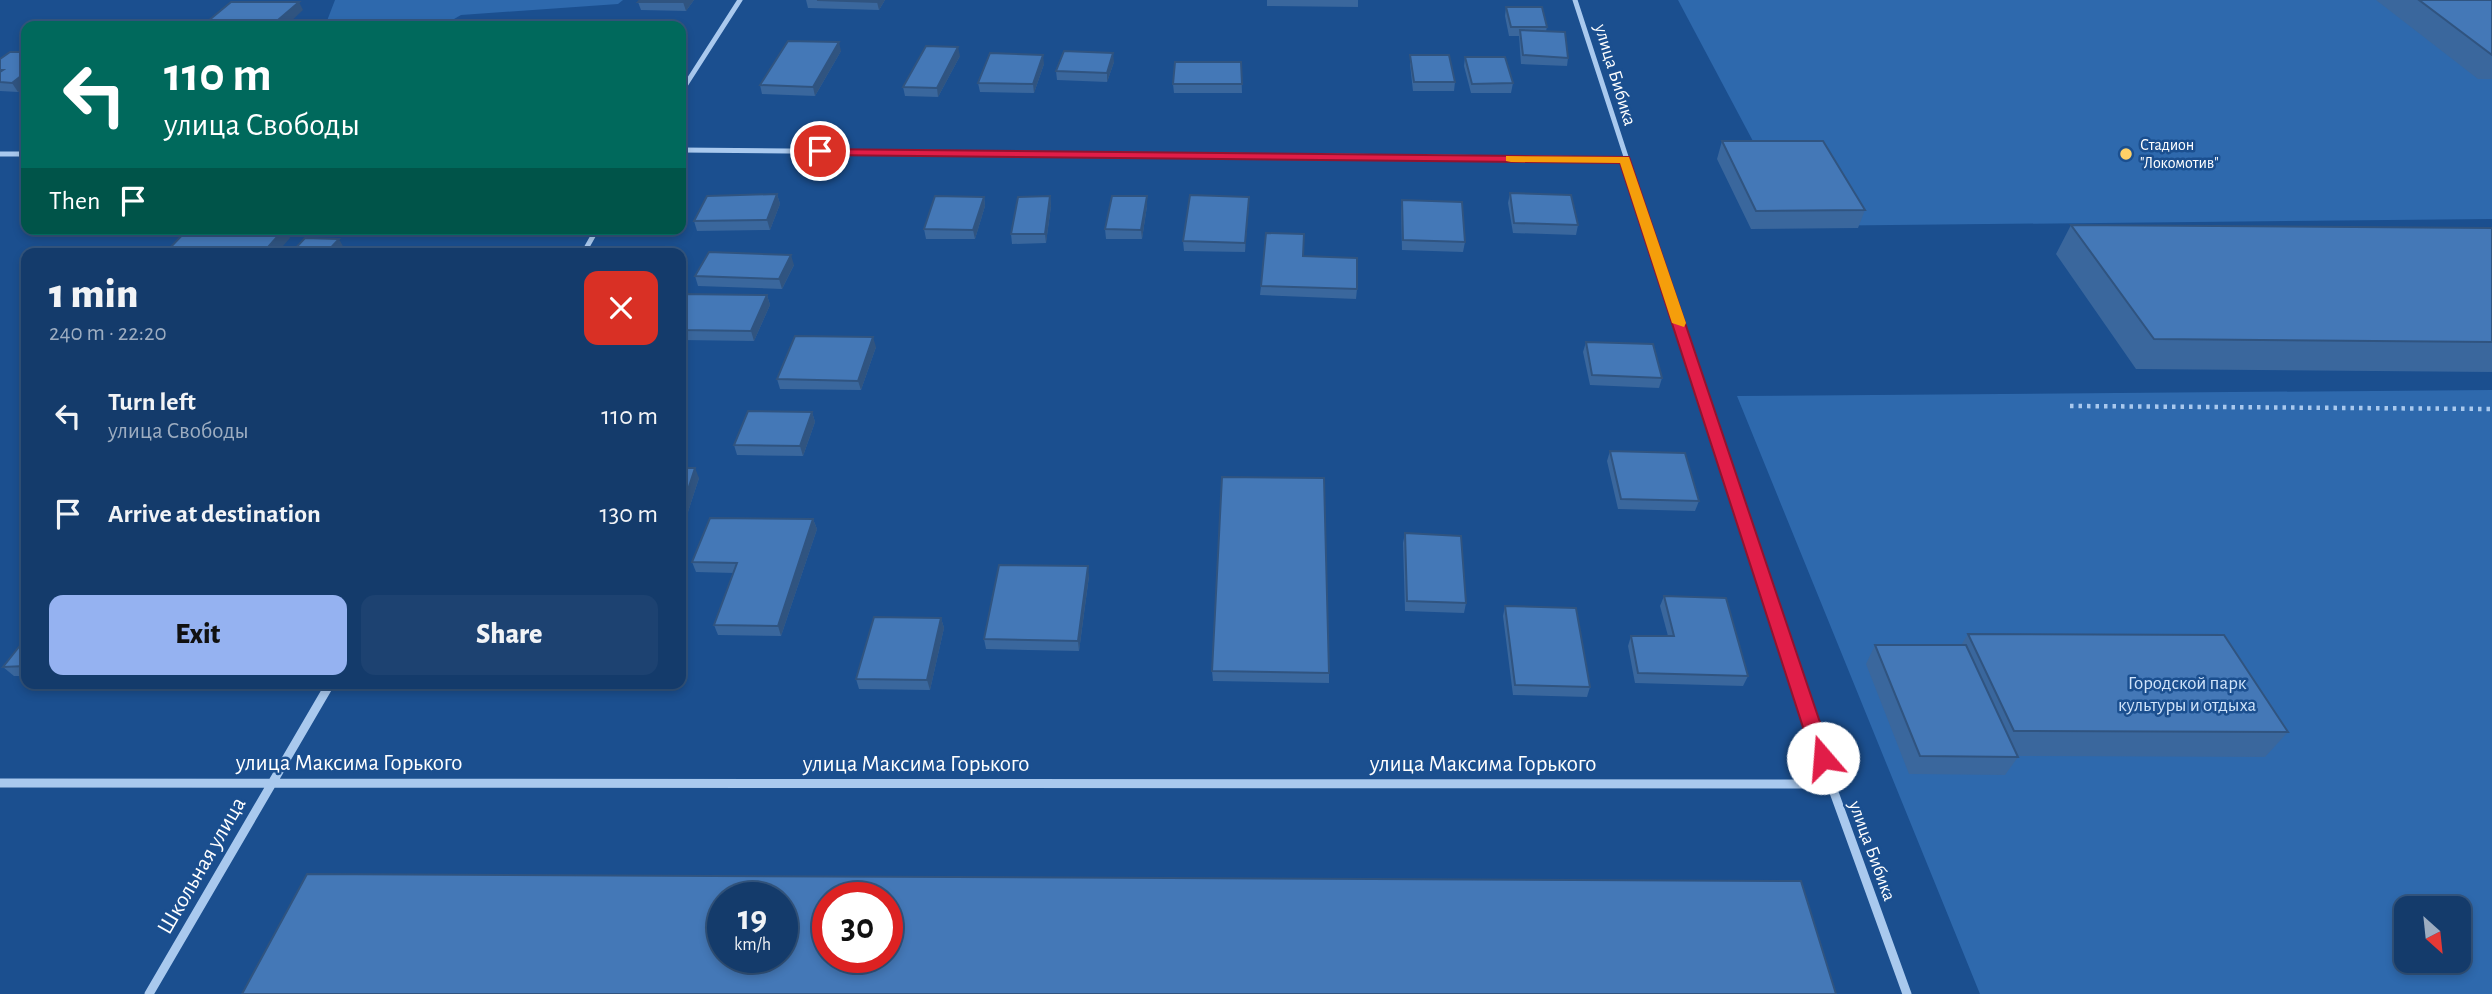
<!DOCTYPE html>
<meta charset="utf-8">
<style>
body{margin:0;font-family:"Alegreya Sans",sans-serif;background:#1d4271;color:#f1f3f6;height:100vh;display:flex;flex-direction:column;font-size:26px;white-space:nowrap}
*{box-sizing:border-box;margin:0}
p{font-size:23px;color:#9dadc1}
.icon{flex:none;width:38px;height:38px;fill:none;stroke:currentColor;stroke-width:2;stroke-linecap:round;stroke-linejoin:round}
.map{position:relative;flex:1;overflow:hidden}
.side{position:absolute;left:21px;top:248px;width:665px;height:441px;display:flex;flex-direction:column;background:#143b6b;border-radius:14px;box-shadow:0 4px 10px #0003,0 0 0 2px #33557e}
.side>*{flex:none}
.guide{position:absolute;left:21px;top:21px;width:665px;height:214px;border-radius:14px;box-shadow:0 4px 10px #0003,0 0 0 2px #33557e;background:#00695c;color:#fff;overflow:hidden}
.needle{width:46px;rotate:153deg}
.buttons{position:absolute;left:2394px;top:896px;display:grid;gap:14px}
.buttons a{display:grid;place-items:center;width:77px;height:77px;border-radius:14px;background:#143b6b;box-shadow:0 4px 10px #0003,0 0 0 2px #33557e;font-size:35px}
.speed{position:absolute;left:707px;top:882px;display:flex;gap:14px;font-size:35px;font-weight:700;text-align:center}
.speed>*{display:grid;place-content:center;width:91px;height:91px;border-radius:50%;background:#143b6b;box-shadow:0 4px 10px #0003,0 0 0 2px #33557e;line-height:1}
.speed small{font-size:18px;font-weight:400}
.speed .limit{border:10px solid #d22;background:#fff;color:#111}
.pin{position:absolute;display:grid;place-items:center;width:60px;height:60px;color:#fff;margin:-30px;border:4px solid #fff;border-radius:50%;box-shadow:0 2px 7px #0007}
.me{position:absolute;width:77px;margin:-38px;rotate:342deg;stroke-linejoin:round;filter:drop-shadow(0 0 5px #0008)}
.turn{display:flex;align-items:center;gap:24px;height:147px;padding:0 28px;font-size:32px}
.turn .icon{width:91px;height:91px;stroke-width:2.5}
.turn b{display:block;font-size:49px;line-height:60px}
.then{display:flex;align-items:center;height:66px;padding:0 28px;background:#0003;gap:14px;font-size:26px}
.round{display:grid;place-items:center;flex:none;width:74px;height:74px;border-radius:14px;background:#1d4271}
.overview{display:flex;align-items:center;justify-content:space-between;height:119px;padding:0 28px}
h1{font-size:42px;font-weight:800;line-height:52px}
.button{display:flex;gap:14px;margin-top:auto;padding:14px 28px}
.button a{flex:1;height:80px;border-radius:14px;background:#95b2f1;color:#111;font-size:28px;font-weight:800;line-height:80px;text-align:center}
.button a+a{background:#1d4271;color:#f1f3f6}
ul{padding:0;list-style:none}
li{display:flex;align-items:center;gap:21px;height:98px;padding:0 28px}
li div{flex:1}
li b{display:block;font-size:26px}
li em{font-style:normal}
.map>svg:first-child{display:block}
.green{fill:#2e69ad;fill-rule:evenodd}
.lines{fill:none;stroke-linecap:round;stroke-linejoin:round}
.path{stroke:#a9c9ee;stroke-width:4.5;stroke-dasharray:3.5 5;stroke-linecap:butt}
.minor-far2{stroke:#a9c9ee;stroke-width:5}
.minor-far1{stroke:#a9c9ee;stroke-width:6}
.minor{stroke:#a9c9ee;stroke-width:9}
.wall{fill:#3a679d}
.shaded-wall{fill:#305480}
.building{fill:#4478b7;stroke:#305480;stroke-width:2;fill-rule:evenodd}
.route{fill:#e11d48;stroke:#92132f;stroke-width:2}
.slow{fill:#f59e0b}
.poi-dot{fill:#ffd166;stroke:#1b4f8f;stroke-width:2.5}
.labels{text-anchor:middle;dominant-baseline:central;stroke-width:5;stroke-linejoin:round;paint-order:stroke}
.far-poi-label{font-size:16px;fill:#fff;stroke:#1b4f8f;text-anchor:start}
.street-label{font-size:19px;fill:#fff;stroke:#1b4f8f}
.park-label{font-size:19px;fill:#cfe3fa;stroke:#1b4f8f}
.near-street-label{font-size:23px;fill:#fff;stroke:#1b4f8f}
</style>
<div class="map">
<svg width="2492" height="994" viewBox="0 0 2492 994">
<rect width="100%" height="100%" fill="#1b4f8f"/>
<path class="green" d="M335 0H623L618 4 461 15 442 26H325Z
M1678 0H2413L2492 57V219L1798 226Z
M2492 390V994H1980L1737 396ZM2406 908H2459V961H2406Z"/>
<g class="lines">
<path class="path" d="M2070 406 2492 409"/>
<path class="minor-far2" d="M1575 0 1657 252
M681 92 740 0
M681 150 1625 159
M0 154H26
M584 252 597 229"/>
<path class="minor-far1" d="M1657 250 1763 576
M583 254 585 250"/>
<path class="minor" d="M1763 574 1831 784 1907 994
M0 783 1831 784
M149 994 330 684"/>
</g>
<path class="wall" d="M694 0 686 11 641 10 638 2Z
M806 0H885L879 10 808 8Z
M1267 0H1358V7L1267 6Z
M2376 0H2492V79H2478Z
M1506 7 1547 27 1546 31 1568 58 1567 66 1521 64 1519 36H1509L1505 16Z
M841 51 815 96 762 94 760 85Z
M26 52V86L18 92 0 91V59Z
M1410 55 1455 82 1454 91H1413L1410 64Z
M960 56 938 97 905 96 903 87Z
M1465 57 1513 83 1511 93H1471L1464 66Z
M1114 62 1107 82 1057 80 1056 71Z
M1241 62 1242 93H1174L1173 84Z
M1044 64 1034 93 980 92 978 83Z
M1722 141 1865 210 1858 228 1751 229 1717 159Z
M1510 193 1578 225 1576 235 1513 233 1508 203Z
M777 194 780 204 770 230 697 231 694 221Z
M1050 196 1051 206 1046 243 1012 244 1011 234Z
M1147 196V206L1142 239H1106L1105 229Z
M984 197 985 206 975 239H926L924 229Z
M1249 197 1245 252 1184 251 1183 241Z
M1402 200 1465 242 1463 252 1402 250 1401 210Z
M2071 225 2492 228V372L2136 369 2056 254Z
M109 229H168L110 230Z
M495 229H544L541 234 496 232Z
M1303 256 1357 289 1356 299 1260 295 1261 286Z
M794 265 782 289 698 286 695 276Z
M681 294 767 295 770 305 754 341 681 340Z
M1586 342 1662 378 1659 388 1590 385 1583 352Z
M876 347 861 390 780 389 777 379Z
M812 412 815 422 803 456 737 455 734 445Z
M1610 451 1699 501 1695 511 1618 509 1607 461Z
M681 468 699 478 687 515H681Z
M813 519 817 529 781 636 718 635 714 625 734 573 696 572 692 562Z
M1405 533 1466 603 1464 613 1405 611 1403 543Z
M1089 576 1079 651 986 649 984 639Z
M1664 596 1748 676 1743 686 1635 683 1628 646 1631 636H1668L1660 606Z
M1505 606 1590 687 1587 697 1513 695 1503 616Z
M941 618 944 628 930 690 859 689 856 679Z
M1968 634 2288 732 2265 757 2017 756 2018 757 2005 775 1909 774 1866 664 1875 645H1961Z
M26 638V676H14L3 667Z
M1212 671 1329 673V683L1213 681Z"/>
<path class="shaded-wall" d="M685 0H694L686 11 683 2Z
M878 0H885L879 10 877 2Z
M299 2 303 10 286 26H271Z
M839 42 841 51 815 96 813 87Z
M958 47 960 56 938 97 937 88Z
M1113 53 1114 62 1107 82V73Z
M1043 55 1044 64 1034 93 1033 84Z
M26 72V86L18 92 12 83Z
M777 194 780 204 770 230 767 220Z
M1050 196 1051 206 1046 243 1045 234Z
M1147 196V206L1142 239 1141 230Z
M984 197 985 206 975 239 973 230Z
M1249 197V207L1245 252V243Z
M284 229H285L290 238 276 254H262Z
M339 239 344 248 339 254H325Z
M791 255 794 265 782 289 779 279Z
M767 295 770 305 754 341 751 331Z
M873 337 876 347 861 390 858 381Z
M812 412 815 422 803 456 800 446Z
M695 468 699 478 687 515 683 505Z
M813 519 817 529 781 636 778 626Z
M1088 566 1089 576 1079 651 1078 641Z
M941 618 944 628 930 690 927 680Z"/>
<path class="building" d="M640 0H685L683 2H638Z
M817 0H878L877 2Z
M2419 0H2492V55Z
M231 2H299L271 26H202Z
M1506 7H1542L1547 27H1511Z
M184 25 183 26H161H162Z
M1520 30 1565 32 1568 58 1523 55Z
M788 41 839 42 813 87 760 85Z
M926 46 958 47 937 88 903 87Z
M1064 51 1113 53 1107 73 1056 71Z
M10 52H26V72L12 83 0 82V72L3 70H0V59Z
M990 53 1043 55 1033 84 978 83Z
M1410 55H1449L1455 82H1414Z
M1465 57H1505L1513 83 1472 84Z
M1175 62H1241L1242 84H1173Z
M1722 141H1823L1865 210 1756 211Z
M1510 193 1571 195 1578 225 1514 223Z
M777 194 767 220 694 221 707 196Z
M1190 195 1249 197 1245 243 1183 241Z
M935 196 984 197 973 230 924 229Z
M1050 196 1045 234H1011L1018 197Z
M1112 196H1147L1141 230 1105 229Z
M1402 200 1462 202 1465 242 1403 240Z
M2071 225 2492 228V342L2154 339Z
M188 229H284L262 254H164Z
M1266 233 1304 234 1303 256 1357 258V289L1261 286Z
M305 238 339 239 325 254H290Z
M709 252 791 255 779 279 695 276Z
M681 294 767 295 751 331 681 330Z
M795 336 873 337 858 381 777 379Z
M1586 342 1653 344 1662 378 1592 375Z
M748 411 812 412 800 446 734 445Z
M1610 451 1685 453 1699 501 1621 499Z
M681 468H695L683 505H681Z
M1222 477 1324 478 1329 673 1212 671Z
M710 518 813 519 778 626 714 625 737 563 692 562Z
M1405 533 1461 536 1466 603 1407 601Z
M999 565 1088 566 1078 641 984 639Z
M1664 596 1726 598 1748 676 1638 673 1631 636H1674Z
M1505 606 1576 608 1590 687 1515 685Z
M874 617 941 618 927 680 856 679Z
M1968 634 2224 635 2288 732 2014 731Z
M26 638V666L3 667Z
M1875 645H1966L2018 757 1920 756Z
M307 874 1801 881 1836 994H242ZM723 898H782V957H723ZM828 898H887V957H828Z"/>
<path class="route" d="M815 149 1629 157 1832 758 1829 764H1816L1813 758 1620 163 820 155 814 151Z"/>
<path class="slow" d="M1506 156 1629 157 1686 323 1684 327 1672 323 1620 163 1511 162 1506 161Z"/>
<circle class="poi-dot" cx="2126" cy="154" r="7"/>
<g class="labels">
<g class="far-poi-label">
<text x="2140" y="145">Стадион<tspan x="2140" dy="18">"Локомотив"</tspan></text>
</g>
<g class="street-label">
<text transform="translate(1615 75) rotate(73)">улица Бибика</text>
<text transform="translate(1872 851) rotate(70)">улица Бибика</text>
</g>
<g class="park-label">
<text x="2187" y="683">Городской парк<tspan x="2187" dy="22">культуры и отдыха</tspan></text>
</g>
<g class="near-street-label">
<text x="349" y="763">улица Максима Горького</text>
<text x="916" y="764">улица Максима Горького</text>
<text x="1483" y="764">улица Максима Горького</text>
<text transform="translate(202 866) rotate(-60)">Школьная улица</text>
</g>
</g>
</svg>
<div class="buttons">
<a><svg class="needle" viewBox="-14 -14 28 28"><path d="M0-13l5 13h-10z" fill="#e53935"/><path d="M0 13l5-13h-10z" fill="#9dadc1"/></svg></a>
</div>
<div class="speed"><div>19<small>km/h</small></div><div class="limit">30</div></div>
<div class="pin" style="left:820px;top:151px;background:#d93025"><svg class="icon" aria-label="arrive" viewBox="0 0 24 24"><path d="M6 21V4h12l-3 4 3 4H6"/></svg></div>
<svg class="me" style="left:1823px;top:758px" viewBox="-20 -20 40 40"><circle r="19" fill="#fff"/><path d="M0-13L10 11 0 6-10 11z" fill="#e11d48"/></svg>
<div class="guide">
<div class="turn"><svg class="icon" aria-label="left" viewBox="0 0 24 24"><path d="M17 20v-9H6M10 6l-5 5 5 5"/></svg><div><b>110 m</b>улица Свободы</div></div>
<div class="then">Then<svg class="icon" aria-label="arrive" viewBox="0 0 24 24"><path d="M6 21V4h12l-3 4 3 4H6"/></svg></div>
</div>
<section class="side">
<div class="overview"><div><h1>1 min</h1><p>240 m · 22:20</p></div><a class="round" style="background:#d93025;color:#fff"><svg class="icon" aria-label="close" viewBox="0 0 24 24"><path d="M6 6l12 12M18 6L6 18"/></svg></a></div>
<ul>
<li><svg class="icon" aria-label="left" viewBox="0 0 24 24"><path d="M17 20v-9H6M10 6l-5 5 5 5"/></svg><div><b>Turn left</b><p>улица Свободы</p></div><em>110 m</em></li>
<li><svg class="icon" aria-label="arrive" viewBox="0 0 24 24"><path d="M6 21V4h12l-3 4 3 4H6"/></svg><div><b>Arrive at destination</b></div><em>130 m</em></li>
</ul>
<div class="button"><a>Exit</a><a>Share</a></div>
</section>
</div>
